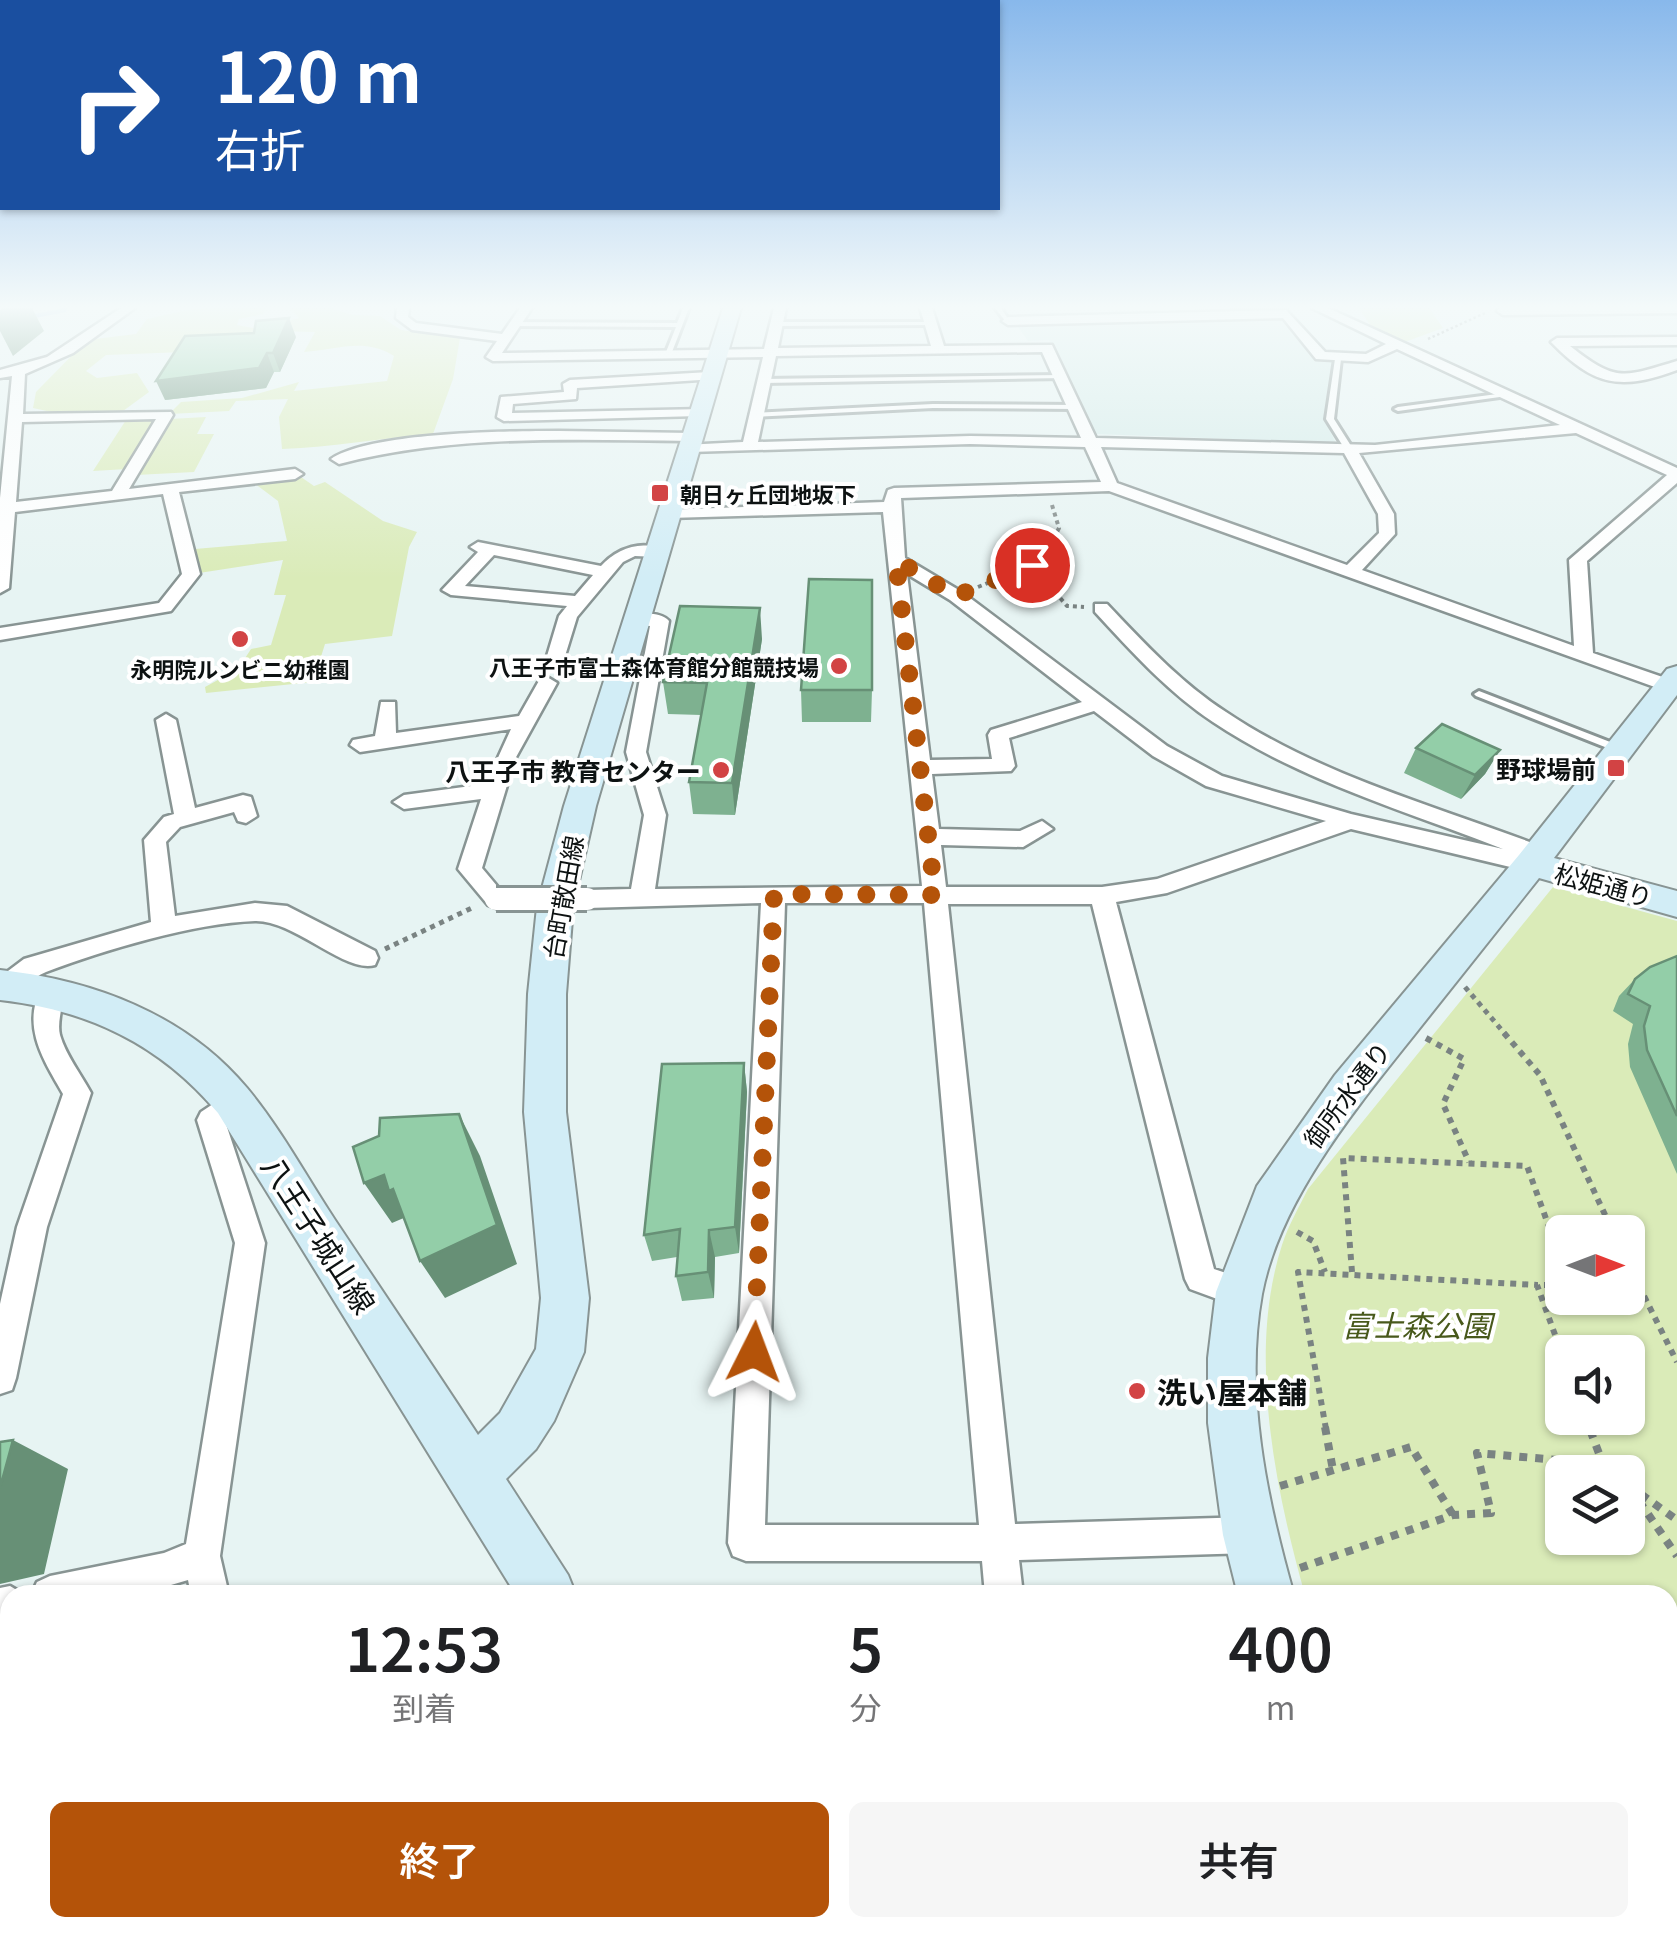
<!DOCTYPE html>
<html lang="ja">
<meta charset="utf-8">
<style>
body{margin:0;font-family:Georgia,"Noto Sans JP",serif;background:#f6f6f6;color:#202124;height:100vh;display:flex;flex-direction:column;font-size:38px;white-space:nowrap}
*{box-sizing:border-box;margin:0}
p{font-size:32px;color:#757577}
.icon{flex:none;width:55px;height:55px;fill:none;stroke:currentColor;stroke-width:2;stroke-linecap:round;stroke-linejoin:round}
.map{position:relative;flex:1;overflow:hidden}
.panel{position:absolute;left:0px;top:1585px;width:1678px;height:352px;display:flex;flex-direction:column;background:#fff;border-radius:30px 30px 0 0;box-shadow:0 2px 8px #0004}
.panel>*{flex:none}
.banner{position:absolute;left:0px;top:0px;width:1000px;height:210px;box-shadow:0 2px 8px #0004;background:#1a4fa0;color:#fff;overflow:hidden}
.needle{width:65px;rotate:90deg}
.controls{position:absolute;left:1545px;top:1215px;display:grid;gap:20px}
.controls a{display:grid;place-items:center;width:100px;height:100px;border-radius:15px;background:#fff;box-shadow:0 2px 8px #0004;font-size:50px}
.pin{position:absolute;display:grid;place-items:center;width:85px;height:85px;color:#fff;margin:-42px;border:5px solid #fff;border-radius:50%;box-shadow:0 2px 10px #0007}
.me{position:absolute;width:110px;margin:-55px;rotate:3deg;stroke-linejoin:round;filter:drop-shadow(0 0 8px #0008)}
.turn{display:flex;align-items:center;gap:35px;height:210px;padding:0 50px;font-size:45px}
.turn .icon{width:130px;height:130px;stroke-width:2.5}
.turn b{display:block;font-size:70px;line-height:85px}
.eta{display:flex;justify-content:space-evenly;align-items:center;height:170px;text-align:center}
.eta b{font-size:60px;font-weight:600;line-height:70px}
.primary-button{display:flex;gap:20px;margin-top:auto;padding:20px 50px}
.primary-button a{flex:1;height:115px;border-radius:15px;background:#b45309;color:#fff;font-size:40px;font-weight:600;line-height:115px;text-align:center}
.primary-button a+a{background:#f6f6f6;color:#202124}
.map>svg:first-child{display:block}
.built{fill:#d3ebe8}
.green{fill:#daebb8;fill-rule:evenodd}
.lines{fill:none;stroke-linecap:round;stroke-linejoin:round}
.stream{stroke:#99bff0;stroke-width:4}
.lane-casing{stroke:#889493;stroke-width:6}
.street-casing{stroke:#889493;stroke-width:5}
.secondary-casing{stroke:#889493;stroke-width:4}
.path-far4{stroke:#7a8382;stroke-width:2.5;stroke-dasharray:2.5 2.5;stroke-linecap:butt}
.path-far3{stroke:#7a8382;stroke-width:4;stroke-dasharray:4 4;stroke-linecap:butt}
.path-far2{stroke:#7a8382;stroke-width:5;stroke-dasharray:5 5;stroke-linecap:butt}
.path-far1{stroke:#7a8382;stroke-width:6;stroke-dasharray:6 6;stroke-linecap:butt}
.path{stroke:#7a8382;stroke-width:8;stroke-dasharray:8 8;stroke-linecap:butt}
.lane{fill:#fff;fill-rule:evenodd}
.street{fill:#fff;fill-rule:evenodd}
.secondary{fill:#d2edf6;fill-rule:evenodd}
.street-bridge-casing{stroke:#889493;stroke-width:28;stroke-linecap:butt}
.street-bridge{stroke:#fff;stroke-width:22}
.wall{fill:#7eb190}
.shaded-wall{fill:#679076}
.building{fill:#93cea8;stroke:#679076;stroke-width:2.5}
.route{stroke:#b45309;stroke-width:18;stroke-dasharray:0 32.4}
.poi-dot{fill:#d24344;stroke:#fff;stroke-width:4}
.labels{text-anchor:middle;dominant-baseline:central;stroke-width:8;stroke-linejoin:round;paint-order:stroke}
.far-poi-label{font-size:22px;font-weight:bold;fill:#0d1212;stroke:#fff;text-anchor:start}
.poi-label{font-size:25px;font-weight:bold;fill:#0d1212;stroke:#fff;text-anchor:end}
.street-label{font-size:25px;fill:#0d1212;stroke:#fff}
.near-street-label{font-size:30px;fill:#0d1212;stroke:#fff}
.near-park-label{font-size:30px;font-style:italic;fill:#48591b;stroke:#fff}
.near-poi-label{font-size:30px;font-weight:bold;fill:#0d1212;stroke:#fff;text-anchor:start}
</style>
<div class="map">
<svg width="1677" height="1937" viewBox="0 0 1677 1937">
<rect width="100%" height="100%" fill="#e7f4f3"/>
<path class="built" d="M1285 318 1321 358 1336 361 1324 419 1336 443 1095 434 1049 340 1028 341 1016 324Z"/>
<path class="green" d="M265 308 263 314 239 319 237 325 259 329 299 318 290 308H331L353 315 380 316 401 330 460 338 453 379 433 434C382 438 333 447 282 449L279 417 288 399 236 401 229 411 169 414 181 402 242 398 299 382 294 391 387 381 394 356C364 337 336 350 304 352L315 332 276 331 209 351 106 355 86 371 97 378 137 373 149 392 123 411 56 413 33 408 36 392 87 340 136 334 147 319 192 309Z
M1359 308H1429L1443 328 1402 343 1372 328Z
M206 417 197 434H214L194 472 136 475 170 419Z
M158 418 127 469 93 471 126 420Z
M301 477 314 486 325 482 383 521 417 532 409 547 392 636 325 644 313 682 206 693 205 687 238 669 251 649 271 645 286 595H274L283 560 199 573 195 549 287 541 278 501 254 483Z
M1553 887 1677 921V1937H1400L1398 1928H1668V1595H1305C1275 1488 1247 1353 1282 1245 1288 1226 1299 1207 1308 1189ZM1562 1232H1628V1298H1562ZM1562 1352H1628V1418H1562ZM1562 1472H1628V1538H1562Z"/>
<g class="lines">
<path class="stream" d="M25 318 65 310"/>
<g class="lane-casing">
<path id="lane" d="M683 308H689L672 352 669 354 666 352 676 327 515 326 512 324 515 322 677 323Z
M995 308H1001L1010 322H1006Z
M930 322 932 325 776 326 773 324 776 322Z
M1338 357 1341 359 1334 419 1353 449 1349 451H1346L1326 419 1335 359Z
M1062 375 1065 377 1064 378 763 383 760 381 763 379Z
M1505 393 1508 395 1507 396 1398 411 1394 409 1398 407Z
M933 404 1076 405 1080 407 1076 409 933 408 754 417 750 415 754 413Z
M1479 691 1623 747 1624 749 1619 752 1615 751 1476 696 1474 694Z"/>
</g>
<g class="street-casing">
<path id="street" d="M121 308H135L73 353 25 374 23 414 171 412 173 415 129 489 295 469 303 474 295 479 179 492 200 574 171 611 0 640V628L159 603 182 574 163 494 15 512 9 588 0 593V498L12 376 0 378V370L47 357ZM156 419 112 491 16 502 22 422Z
M397 308H409L408 317 416 323 502 334 520 308H532L502 353 764 349 774 308H786L778 348 931 346 920 308H932L944 346 1052 345 1096 438 1375 445 1560 425 1397 349 1368 362 1316 359 1283 318 1008 325 1002 321 1008 317 1286 310 1325 352 1366 354 1386 344 1312 308H1328L1677 468V483L1587 561 1593 653 1677 682V695L1109 491 901 498 905 558 962 592 1167 746 1222 776 1351 814 1503 849C1406 811 1301 781 1213 722 1168 692 1131 651 1095 612V604H1107C1144 643 1181 683 1226 712 1318 774 1432 805 1535 844L1538 850 1532 856 1542 864 1531 872 1351 829 1167 893 1116 902 1214 1269 1250 1281 1255 1292 1250 1303 1239 1307 1190 1289 1185 1279 1092 904H948L1015 1524 1250 1517 1263 1522 1268 1535 1263 1548 1250 1553 1019 1560 1023 1595H985L982 1561H746L733 1556 728 1543 761 903 587 908 575 899 587 890 631 889 644 815 626 752 650 626 631 624V616C642 613 661 612 669 621L646 752 666 815 655 889 922 886 883 512 669 518 663 516V510L884 502 888 490 894 488 1101 482 1085 447 970 444 689 452 682 448 684 445 743 442 763 357 493 361 486 357 497 341 412 330 396 318ZM1042 352 1081 438 970 436 758 442 776 356ZM1576 433 1667 475 1569 560 1574 646 1362 570 1395 534 1394 514 1359 453ZM1101 447 1344 453 1378 514 1379 533 1347 565 1117 483ZM907 574 950 600 1082 702 991 730 988 735 992 759 930 760ZM1094 711 1153 756 1206 786 1326 821 1157 879 1102 887H946L941 845 1023 847 1053 829 1042 821 1020 831 939 829 932 774 1011 771 1015 766 1009 738ZM785 903H924L979 1525H765Z
M1500 308H1677V313L1503 315 1497 311Z
M1677 337V345L1570 346C1617 383 1623 377 1677 361V370C1620 391 1594 386 1551 342L1557 338Z
M710 372 715 373V379L577 388 576 399 513 404 512 413 704 409 706 412 699 416 504 421 497 417 501 397 564 392 563 384 570 380Z
M559 431 692 433 699 437 692 441C573 440 455 434 339 464L331 459C371 432 508 431 559 431Z
M478 542 601 566C617 548 645 538 665 552L657 557 635 556 623 562 577 617 565 656 556 662 547 656 559 616 567 606 451 595 442 590 478 552 470 547ZM494 555 593 575 575 596 465 586Z
M547 677 557 683 515 759 482 868 508 899 496 908 488 905 458 869 481 799 404 809 393 802 404 795 486 784 511 729 360 752 350 745 353 740 375 736 381 702H395L396 733 519 716 540 679Z
M166 714 176 720 195 808 243 795 251 797 257 816 246 823 238 821 234 812 180 827 166 842 175 916 255 903 287 906 375 951 378 958 375 965C345 974 295 920 255 921 194 923 104 950 46 972 30 978 19 998 0 994V977L24 959 151 922 144 840 164 817 174 814 156 720Z
M51 984 60 987C67 1000 56 1018 60 1035 66 1056 81 1074 91 1093L47 1227 16 1378 12 1390 0 1394V1304L17 1227 63 1094C43 1059 21 1026 42 987Z
M234 1090 244 1094 248 1102 226 1124 265 1243 220 1556 229 1595H191L188 1580 137 1595H31L37 1582 50 1576 164 1553 186 1544 235 1243 197 1120 201 1112Z
M10 1586 25 1595H10V1624L0 1626V1588Z
M251 1928H295L297 1937H253Z
M1017 1928H1061L1062 1937H1018Z"/>
</g>
<g class="secondary-casing">
<path id="secondary" d="M723 308H741L596 806 573 907 566 994V1112L589 1298 584 1352 554 1421 536 1449 506 1479 568 1575 576 1595H516L218 1113C160 1044 88 1010 0 1000V970C93 980 185 1014 247 1088 281 1129 306 1176 335 1220 383 1292 431 1363 478 1435L500 1413 536 1349 541 1298 524 1112 528 994 537 907 564 806Z
M1677 666V695L1554 858 1677 891V917L1539 878C1498 930 1456 982 1415 1034 1357 1107 1280 1199 1262 1294 1244 1393 1267 1500 1294 1595H1238L1223 1535 1208 1423V1358L1216 1292 1257 1186 1335 1075 1519 855 1667 669Z
M710 1928H777L781 1937H714Z
M1317 1928H1382L1386 1937H1320Z"/>
</g>
<path class="path-far4" d="M1428 339 1485 313"/>
<path class="path-far3" d="M1052 505 1059 528 1055 536 1024 538 1032 565 1067 606 1084 607
M978 587 1032 565"/>
<path class="path-far2" d="M385 949 474 907
M1465 987 1506 1035"/>
<path class="path-far1" d="M1504 1033 1540 1075 1613 1232
M1426 1038 1464 1059 1443 1104 1469 1162
M1297 1232 1313 1241 1325 1272
M1628 1264 1677 1362
M1352 1272 1343 1158 1527 1166 1562 1263
M1562 1285H1537L1562 1354
M1586 1418 1590 1429
M1326 1429 1298 1272 1537 1285"/>
<path class="path" d="M1325 1427 1333 1470
M1603 1464 1613 1472
M1628 1485 1677 1520
M1280 1486 1411 1447 1453 1515
M1630 1488 1677 1556
M1300 1568 1453 1515 1491 1513 1477 1453 1603 1464 1589 1427"/>
<use href="#lane" class="lane"/>
<use href="#street" class="street"/>
<use href="#secondary" class="secondary"/>
<g class="street-bridge-casing">
<path id="street-bridge" d="M496 899H587"/>
</g>
<use href="#street-bridge" class="street-bridge"/>
</g>
<path class="wall" d="M296 337 280 372H274L266 388 165 400Z
M762 639 735 815 693 814 689 782 701 715 668 714 663 682Z
M801 690H872L871 722H802Z
M1416 748 1500 750 1485 774 1461 799 1404 773Z
M1677 956V1174L1630 1067 1628 1044 1633 1024 1613 1011 1619 996 1635 979Z
M744 1063 747 1092 739 1253 715 1257 714 1298 682 1301 676 1276 677 1257 652 1261 644 1235Z
M1435 1928H1668L1677 1937H1438Z"/>
<path class="shaded-wall" d="M3 308H32L44 331 13 356 0 331V310Z
M289 318 296 337 280 372 273 353Z
M267 353 274 372 266 388 165 400 156 381Z
M760 608 762 639 735 815 732 783Z
M1500 750 1485 774 1461 799 1475 775Z
M744 1063 747 1092 739 1253 735 1227Z
M459 1114 480 1156 517 1264 445 1298 420 1261Z
M384 1175 419 1229 406 1217 392 1223 364 1183Z
M709 1230 715 1257 714 1298 708 1272Z
M13 1440 68 1469 44 1574 0 1584V1488Z
M10 1828V1846H0V1831Z"/>
<path class="building" d="M289 318 273 353H267L259 368 156 381 185 336 254 333 256 321Z
M809 579 872 580V690H801Z
M680 606 760 608 732 783 689 782 707 683 663 682Z
M1442 724 1500 750 1475 775 1416 748Z
M1677 956V1116L1647 1050 1644 1026 1650 1006 1628 994 1635 979 1650 967Z
M744 1063 735 1227 709 1230 708 1272 676 1276 680 1229 644 1235 662 1064Z
M459 1114 497 1225 420 1261 393 1189 389 1191 384 1175 364 1183 353 1147 379 1136 380 1118Z
M13 1440 0 1488V1442Z
M1668 1626 1677 1639V1937H1447L1444 1928H1668Z
M10 1750V1828L0 1831V1753Z"/>
<linearGradient id="sky" x2="0" y2="1"><stop stop-color="#88b8eb"/><stop offset="0.53" stop-color="#f4fafa"/><stop offset="1" stop-color="#f4fafa" stop-opacity="0"/></linearGradient>
<rect width="1677" height="579" fill="url(#sky)"/>
<g class="lines">
<path class="route" d="M754 1352 774 894 935 895 896 560 956 596 1032 565"/>
</g>
<g class="poi-dot">
<rect x="650" y="483" width="20" height="20" rx="5"/>
<circle cx="240" cy="639" r="10"/>
<circle cx="839" cy="666" r="10"/>
<rect x="1606" y="758" width="20" height="20" rx="5"/>
<circle cx="721" cy="770" r="10"/>
<circle cx="1137" cy="1391" r="10"/>
</g>
<g class="labels">
<g class="far-poi-label">
<text x="680" y="493">朝日ヶ丘団地坂下</text>
<text x="819" y="666" text-anchor="end">八王子市富士森体育館分館競技場</text>
<text x="240" y="668" text-anchor="middle">永明院ルンビニ幼稚園</text>
</g>
<g class="poi-label">
<text x="1596" y="768">野球場前</text>
<text x="701" y="770">八王子市 教育センター</text>
</g>
<g class="street-label">
<text transform="translate(1604 884) rotate(15)">松姫通り</text>
<text transform="translate(562 897) rotate(-80)">台町散田線</text>
<text transform="translate(1346 1094) rotate(-53)">御所水通り</text>
</g>
<g class="near-street-label">
<text transform="translate(320 1234) rotate(57)">八王子城山線</text>
</g>
<g class="near-park-label">
<text x="1417" y="1324">富士森公園</text>
</g>
<g class="near-poi-label">
<text x="1157" y="1391">洗い屋本舗</text>
</g>
</g>
</svg>
<div class="controls">
<a><svg class="needle" viewBox="-14 -14 28 28"><path d="M0-13l5 13h-10z" fill="#e53935"/><path d="M0 13l5-13h-10z" fill="#757577"/></svg></a>
<a><svg class="icon" aria-label="sound" viewBox="0 0 24 24"><path d="M4 9h4l5-4v14l-5-4H4zM17 9q2 3 0 6"/></svg></a>
<a><svg class="icon" aria-label="layers" viewBox="0 0 24 24"><path d="M12 4l9 5-9 5-9-5zM3 14l9 5 9-5"/></svg></a>
</div>
<div class="pin" style="left:1032px;top:565px;background:#d93025"><svg class="icon" aria-label="arrive" viewBox="0 0 24 24"><path d="M6 21V4h12l-3 4 3 4H6"/></svg></div>
<svg class="me" style="left:754px;top:1352px" viewBox="-20 -20 40 40"><path d="M0-17L14 15 0 8-14 15z" fill="#b45309" stroke="#fff" stroke-width="4"/></svg>
<div class="banner">
<div class="turn"><svg class="icon" aria-label="right" viewBox="0 0 24 24"><path d="M7 20v-9h11M14 6l5 5-5 5"/></svg><div><b>120 m</b>右折</div></div>
</div>
<section class="panel">
<div class="eta">
<div><b>12:53</b><p>到着</p></div>
<div><b>5</b><p>分</p></div>
<div><b>400</b><p>m</p></div>
</div>
<div class="primary-button"><a>終了</a><a>共有</a></div>
</section>
</div>
